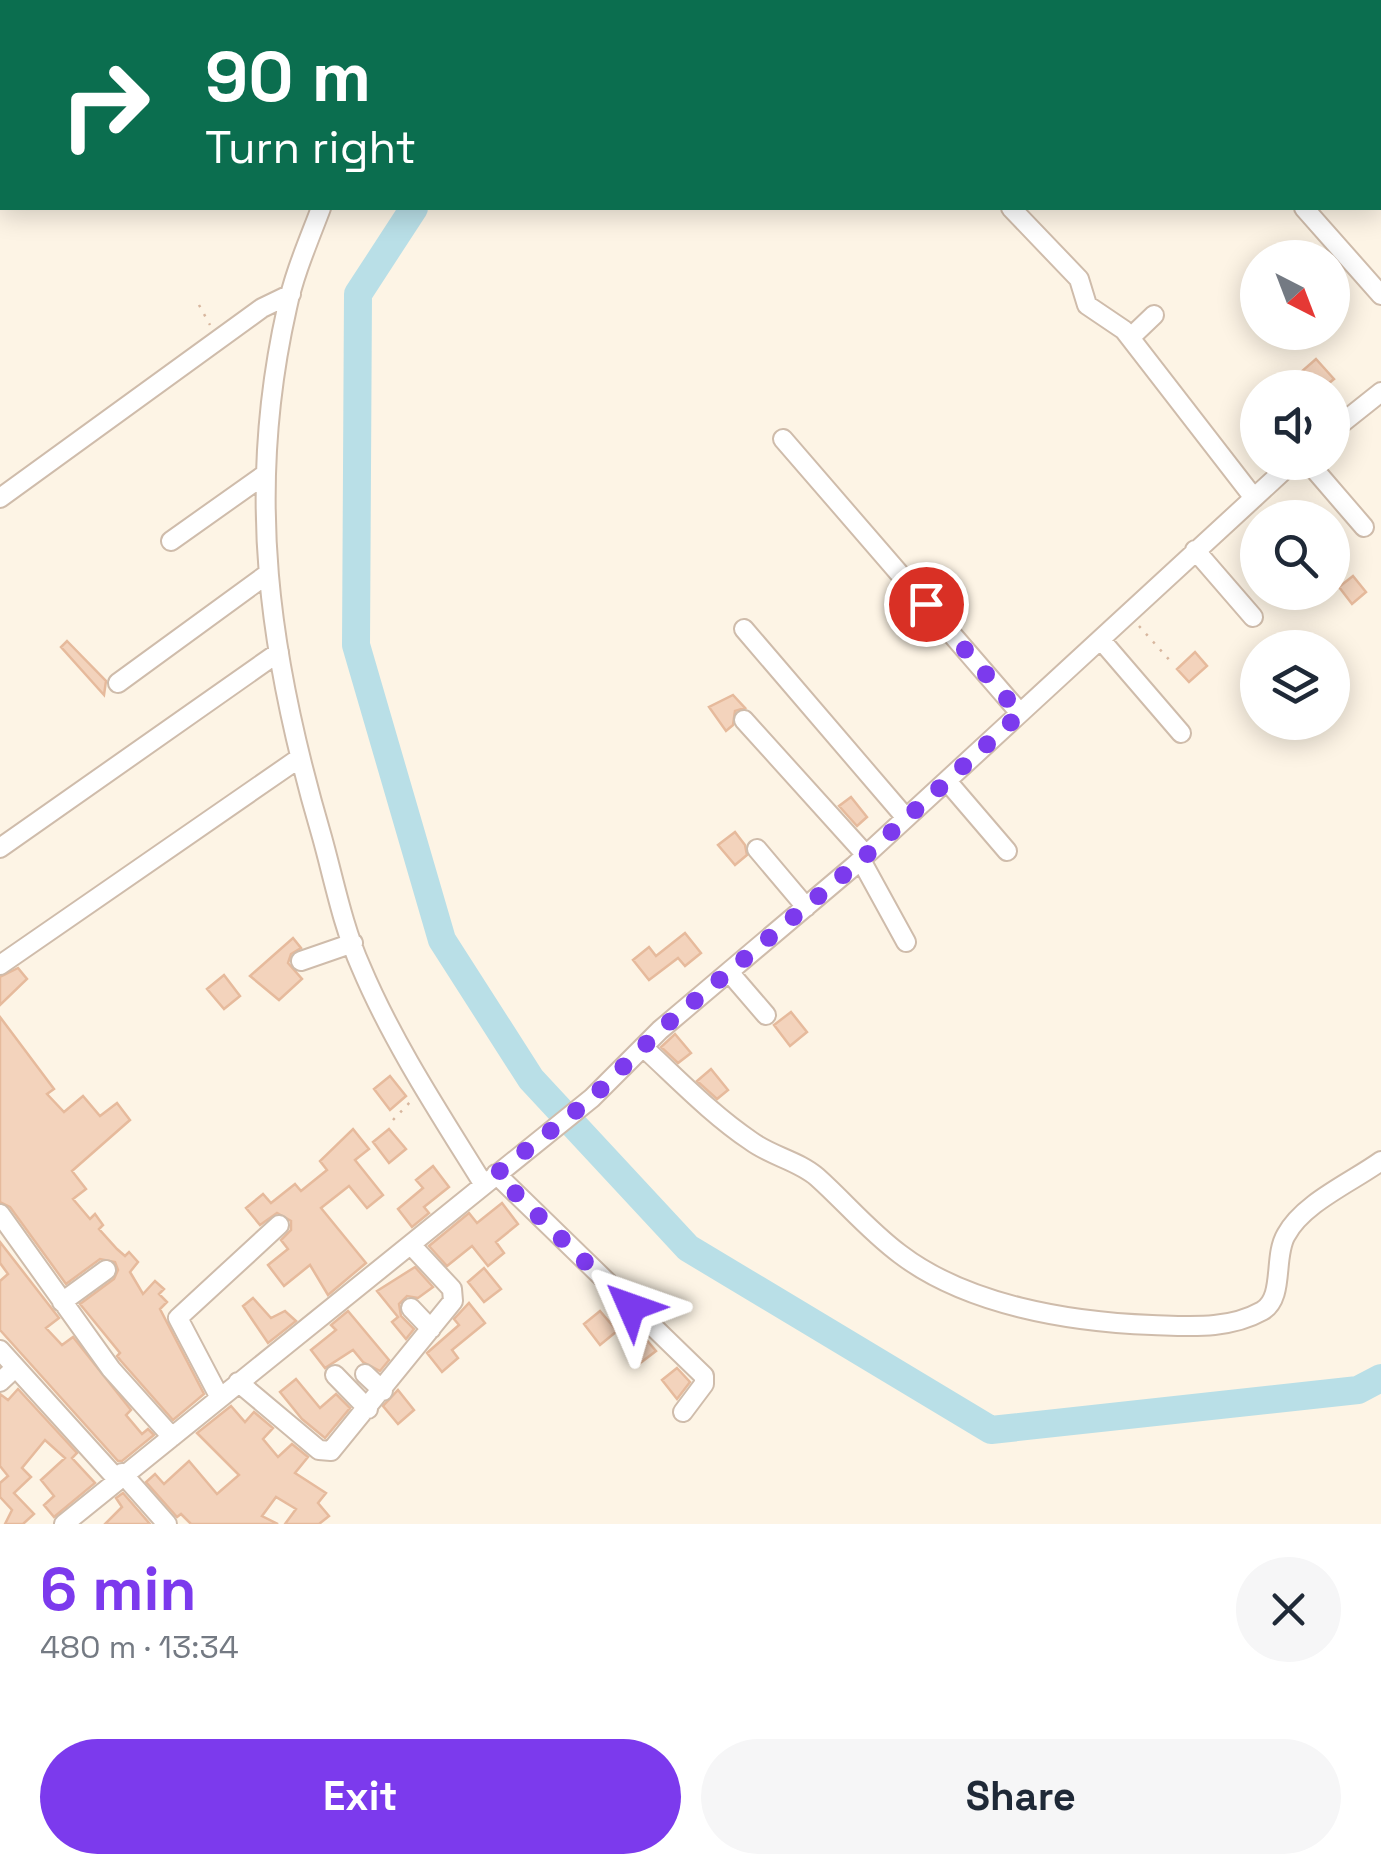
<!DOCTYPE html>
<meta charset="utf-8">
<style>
body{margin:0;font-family:"Space Grotesk",sans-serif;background:#f6f6f7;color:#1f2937;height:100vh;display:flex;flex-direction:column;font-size:38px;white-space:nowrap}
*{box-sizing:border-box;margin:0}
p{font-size:32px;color:#747a83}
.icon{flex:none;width:55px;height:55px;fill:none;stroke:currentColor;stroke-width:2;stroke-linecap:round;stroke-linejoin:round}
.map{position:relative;height:1524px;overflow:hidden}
.sheet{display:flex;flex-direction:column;background:#fff;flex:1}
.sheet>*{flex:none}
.top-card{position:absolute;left:0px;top:0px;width:1382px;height:210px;box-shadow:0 5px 25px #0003;background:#0b6e4f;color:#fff;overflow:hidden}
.needle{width:65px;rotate:138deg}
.controls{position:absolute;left:1240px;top:240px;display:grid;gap:20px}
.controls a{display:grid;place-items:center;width:110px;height:110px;border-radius:50%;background:#fff;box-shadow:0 5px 25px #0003;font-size:50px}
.pin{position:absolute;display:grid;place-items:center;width:85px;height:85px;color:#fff;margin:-42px;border:5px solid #fff;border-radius:50%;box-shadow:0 2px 10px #0007}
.me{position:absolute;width:110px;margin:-55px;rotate:313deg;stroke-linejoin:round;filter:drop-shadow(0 0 8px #0008)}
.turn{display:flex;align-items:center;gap:35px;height:210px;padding:0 40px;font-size:45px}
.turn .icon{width:130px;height:130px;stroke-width:2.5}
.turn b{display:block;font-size:70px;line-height:85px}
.round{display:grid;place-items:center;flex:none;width:105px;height:105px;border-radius:52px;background:#f6f6f7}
.head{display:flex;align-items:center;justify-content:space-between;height:170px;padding:0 40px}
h1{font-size:60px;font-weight:800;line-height:75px;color:#7c3aed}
.cta{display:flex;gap:20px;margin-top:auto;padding:20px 40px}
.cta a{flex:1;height:115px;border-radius:60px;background:#7c3aed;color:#fff;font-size:40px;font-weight:800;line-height:115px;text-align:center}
.cta a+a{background:#f6f6f7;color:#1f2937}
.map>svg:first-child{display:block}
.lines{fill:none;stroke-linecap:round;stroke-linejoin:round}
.river{stroke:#b9dfe7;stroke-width:28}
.building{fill:#f3d3bc;stroke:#e6ba9c;stroke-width:2.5}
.minor-casing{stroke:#cfbcab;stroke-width:22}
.path{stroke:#d8b79f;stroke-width:2.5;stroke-dasharray:2.5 8;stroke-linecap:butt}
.minor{stroke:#fff;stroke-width:18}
.route{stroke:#7c3aed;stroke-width:18;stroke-dasharray:0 32.4}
</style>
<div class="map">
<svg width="1381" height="1524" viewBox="0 0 1381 1524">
<rect width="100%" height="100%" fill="#fdf4e5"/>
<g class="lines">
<path class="river" d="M546 2 548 0
M414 208 358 294 356 645 442 940 531 1079 688 1248 991 1430 1358 1390 1381 1378"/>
</g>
<path class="building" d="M1316 359 1334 379 1323 388H1315L1301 372Z
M1353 576 1366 592 1352 604 1339 587Z
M67 641 106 681 104 695 61 647Z
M1195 652 1207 666 1189 682 1177 669Z
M733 695 745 708 735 711 733 725 726 731 709 707Z
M851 797 867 817 857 826 839 806Z
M735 832 745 845 747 855 735 865 718 845Z
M685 933 701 953 685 966 678 958 649 980 633 960 649 947 656 956Z
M293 938 301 948 291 954 288 963 302 979 279 1000 250 976Z
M18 968 27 979 0 1005V977Z
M224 975 240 996 224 1009 207 989Z
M791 1012 807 1032 790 1046 774 1025Z
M0 1017 54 1089 47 1094 64 1112 83 1096 100 1116 117 1103 130 1120 72 1171 86 1189 73 1199 90 1219 95 1214 103 1225 99 1229 117 1249 125 1256 129 1252 138 1262 130 1272 143 1294 155 1281 164 1289 159 1294 167 1302 160 1309 204 1394 173 1420 121 1361 117 1356 120 1353 80 1304 114 1279 118 1270 115 1262 100 1259 66 1284 10 1207 0 1202Z
M675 1034 691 1053 678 1063 661 1047Z
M711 1069 728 1090 717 1099 697 1081Z
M390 1076 406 1096 390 1110 374 1089Z
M353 1129 369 1149 355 1160 383 1195 367 1208 349 1186 321 1208 366 1263 328 1295 310 1265 284 1286 268 1265 288 1249 281 1240 291 1230V1221L277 1213 260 1225 246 1208 263 1194 271 1203 295 1184 301 1191 327 1170 320 1161Z
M389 1129 406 1149 389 1163 373 1142Z
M433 1166 449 1187 424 1207 429 1213 412 1227 398 1209 423 1188 416 1180Z
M502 1203 518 1224 496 1242 504 1253 488 1266 472 1246 447 1266 429 1246 469 1213 477 1223Z
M0 1242 59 1318 46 1328 62 1345 73 1337 131 1410 126 1415 142 1434 148 1429 154 1435 122 1461H118L0 1330V1281L8 1274 0 1263Z
M415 1267 433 1287 418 1298 407 1296 399 1304 401 1316 414 1329 406 1339 392 1322 398 1317 377 1291Z
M484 1268 501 1289 484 1302 468 1282Z
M253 1298 271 1318 285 1311 296 1321 268 1343 243 1306Z
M469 1303 485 1323 452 1350 458 1358 442 1372 427 1353 459 1325 454 1319Z
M348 1311 389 1360 380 1371 363 1362 353 1350 325 1368 311 1350 336 1330 331 1325Z
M600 1311 617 1331 600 1345 584 1324Z
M639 1331 656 1351 639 1364 623 1344Z
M677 1368 690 1382 677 1399 662 1380Z
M296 1379 320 1408 336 1394 350 1408 325 1438 302 1419 280 1392Z
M18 1389 77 1453 72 1458 95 1483 54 1517 44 1505 54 1496 41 1480 65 1458 45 1440 22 1468 31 1477 14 1493 34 1514 23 1524H5L12 1510 0 1497V1483L8 1476 0 1466V1394L8 1400Z
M398 1390 414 1410 398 1424 383 1406Z
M231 1406 245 1422 254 1412 273 1428 263 1439 278 1457 292 1444 308 1457 295 1473 326 1493 318 1503 329 1516 319 1524H285L296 1509 276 1497 262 1516 278 1524H191L181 1514 177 1517 146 1482 155 1474 164 1484 189 1461 217 1494 239 1475 197 1433Z
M123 1493 150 1524H105L122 1507 116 1498Z"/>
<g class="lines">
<g class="minor-casing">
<path id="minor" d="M829 0 830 2
M442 2 444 0
M773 2 776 0
M321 208C309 240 294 274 287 308 245 493 269 657 322 837 334 880 343 927 361 967 393 1043 440 1114 484 1185
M1011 208 1079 279 1087 305 1124 330 1254 498
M1304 208 1381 295
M1131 337 1154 315
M1332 431 1381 392
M783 439 1020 713
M1308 462 1364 527
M0 498 262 308 291 294
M171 541 264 475
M1195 550 1253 617
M744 629 906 818
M1101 640 1181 733
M118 683 266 575
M744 720 866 855
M947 781 1007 851
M0 848 279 652
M757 849 806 907
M861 860 906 942
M301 961 353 943
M0 965 298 759
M729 972 766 1015
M643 1047C678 1079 711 1114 751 1141 771 1156 799 1161 817 1177 845 1202 869 1231 900 1254 967 1305 1069 1322 1152 1325 1189 1326 1228 1330 1262 1311 1285 1298 1273 1257 1286 1235 1303 1203 1352 1182 1381 1161
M496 1174 704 1376V1384L683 1412
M0 1214 111 1369 172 1437
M62 1302 106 1270
M411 1308 431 1329
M0 1350 116 1478
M365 1374 383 1391
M335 1375 368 1409
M0 1382 15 1368
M238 1382 319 1450 331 1451 453 1301 452 1289 412 1246
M220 1398 178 1318 279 1225
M122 1473 167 1524
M64 1524 592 1098 660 1030 854 866 1293 462"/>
</g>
<path class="path" d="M199 305 210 325
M1139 626 1173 664
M393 1120 412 1100"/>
<use href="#minor" class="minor"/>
</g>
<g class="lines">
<path class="route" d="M631 1307 496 1174 592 1098 660 1030 861 860 1020 714 926 604"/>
</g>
</svg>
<div class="controls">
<a><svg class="needle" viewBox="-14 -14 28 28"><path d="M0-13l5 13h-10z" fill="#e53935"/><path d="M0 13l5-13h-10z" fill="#747a83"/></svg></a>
<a><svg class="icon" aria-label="sound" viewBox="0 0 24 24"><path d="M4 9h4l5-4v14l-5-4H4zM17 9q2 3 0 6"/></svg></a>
<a><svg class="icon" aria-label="search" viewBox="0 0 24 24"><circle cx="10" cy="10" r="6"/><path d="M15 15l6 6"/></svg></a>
<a><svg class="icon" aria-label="layers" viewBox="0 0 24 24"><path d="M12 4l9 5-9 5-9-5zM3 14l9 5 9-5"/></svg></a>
</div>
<div class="pin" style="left:926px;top:604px;background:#d93025"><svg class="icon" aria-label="arrive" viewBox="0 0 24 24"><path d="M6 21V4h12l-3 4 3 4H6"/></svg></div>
<svg class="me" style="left:631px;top:1307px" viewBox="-20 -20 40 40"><path d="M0-17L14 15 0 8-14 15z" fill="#7c3aed" stroke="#fff" stroke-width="4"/></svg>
<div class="top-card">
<div class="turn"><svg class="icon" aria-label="right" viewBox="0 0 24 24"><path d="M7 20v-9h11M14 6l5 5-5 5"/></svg><div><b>90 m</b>Turn right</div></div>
</div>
</div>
<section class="sheet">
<div class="head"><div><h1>6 min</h1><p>480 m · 13:34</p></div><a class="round"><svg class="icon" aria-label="close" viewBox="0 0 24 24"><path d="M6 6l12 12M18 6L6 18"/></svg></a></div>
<div class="cta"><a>Exit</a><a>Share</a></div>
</section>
